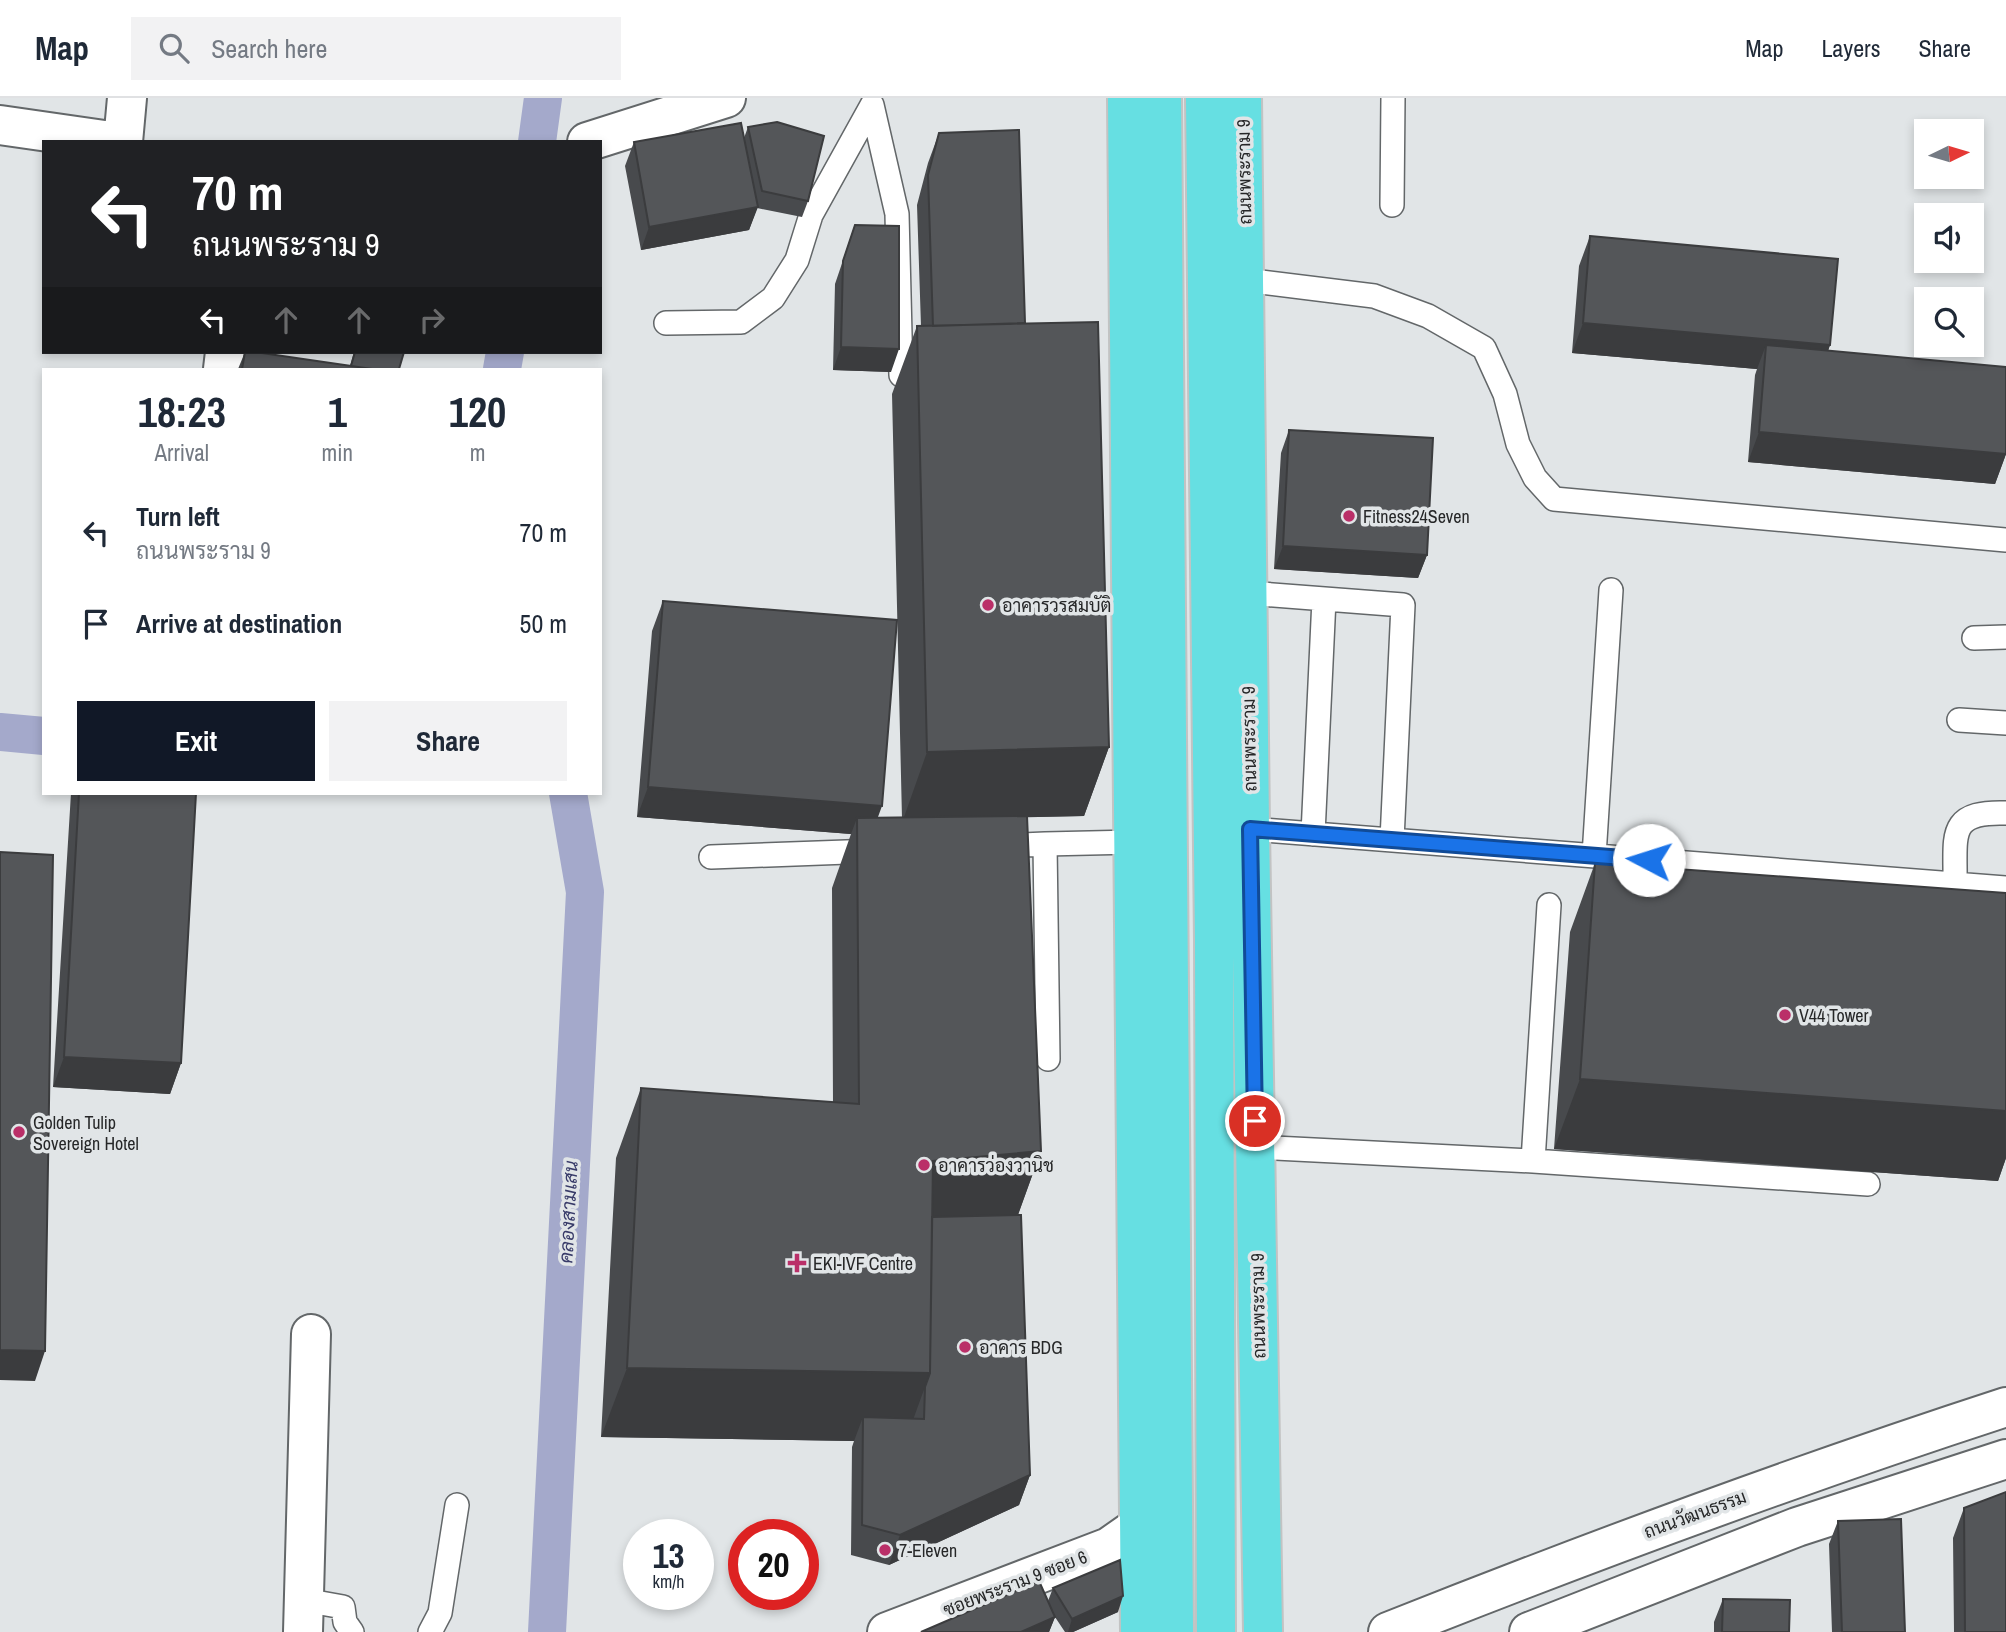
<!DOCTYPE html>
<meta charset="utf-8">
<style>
body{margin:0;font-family:"Archivo Narrow",Sarabun,sans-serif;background:#f2f2f3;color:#1f2937;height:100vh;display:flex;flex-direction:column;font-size:26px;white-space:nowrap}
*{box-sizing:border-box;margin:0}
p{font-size:23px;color:#747a83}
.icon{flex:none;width:38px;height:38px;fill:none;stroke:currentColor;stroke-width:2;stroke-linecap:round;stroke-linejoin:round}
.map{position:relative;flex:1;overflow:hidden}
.side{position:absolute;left:42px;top:270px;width:560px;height:427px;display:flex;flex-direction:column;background:#fff;border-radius:0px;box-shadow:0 4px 10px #0003}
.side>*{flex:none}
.hud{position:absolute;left:42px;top:42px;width:560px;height:214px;border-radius:0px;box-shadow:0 4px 10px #0003;background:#202124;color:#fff;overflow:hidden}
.needle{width:46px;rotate:85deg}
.fabs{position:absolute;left:1914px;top:21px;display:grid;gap:14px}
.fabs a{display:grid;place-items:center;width:70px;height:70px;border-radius:0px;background:#fff;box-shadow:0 4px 10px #0003;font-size:35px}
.speed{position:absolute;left:623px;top:1421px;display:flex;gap:14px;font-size:35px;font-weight:700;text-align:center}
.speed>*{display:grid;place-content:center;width:91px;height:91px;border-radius:50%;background:#fff;box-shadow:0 4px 10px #0003;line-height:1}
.speed small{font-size:18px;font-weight:400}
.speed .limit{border:10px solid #d22;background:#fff;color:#111}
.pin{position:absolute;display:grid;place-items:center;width:60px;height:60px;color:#fff;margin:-30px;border:4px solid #fff;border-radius:50%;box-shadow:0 2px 7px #0007}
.me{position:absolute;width:77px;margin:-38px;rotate:275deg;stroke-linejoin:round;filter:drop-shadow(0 0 5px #0008)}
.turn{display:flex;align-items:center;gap:24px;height:147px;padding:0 35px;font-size:32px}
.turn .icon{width:91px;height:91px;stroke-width:2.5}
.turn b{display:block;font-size:49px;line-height:60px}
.lanes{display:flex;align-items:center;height:66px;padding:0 35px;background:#0003;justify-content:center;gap:35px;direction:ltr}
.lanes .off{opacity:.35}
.eta{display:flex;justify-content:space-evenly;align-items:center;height:119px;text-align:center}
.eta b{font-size:42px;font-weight:800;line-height:49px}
.primary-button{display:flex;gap:14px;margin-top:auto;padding:14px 35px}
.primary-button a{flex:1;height:80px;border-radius:0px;background:#111827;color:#fff;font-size:28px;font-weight:800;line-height:80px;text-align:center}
.primary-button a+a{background:#f2f2f3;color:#1f2937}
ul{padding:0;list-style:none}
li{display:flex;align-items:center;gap:21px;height:91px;padding:0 35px}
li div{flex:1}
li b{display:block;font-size:26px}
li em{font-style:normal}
header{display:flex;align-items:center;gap:42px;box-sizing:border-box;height:98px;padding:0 35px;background:#fff;border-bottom:2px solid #e0e1e3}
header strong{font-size:33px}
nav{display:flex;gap:38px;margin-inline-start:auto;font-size:24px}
.search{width:490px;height:63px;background:#f2f2f3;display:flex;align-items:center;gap:18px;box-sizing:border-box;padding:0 24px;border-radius:0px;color:#747a83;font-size:26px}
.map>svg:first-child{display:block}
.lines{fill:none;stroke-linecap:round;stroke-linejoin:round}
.canal{stroke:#a4a9cb;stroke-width:38}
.service-casing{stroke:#636769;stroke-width:26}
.minor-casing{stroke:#636769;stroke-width:42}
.tertiary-casing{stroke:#636769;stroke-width:42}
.primary-casing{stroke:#c2c3c3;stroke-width:42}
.service{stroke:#fff;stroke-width:23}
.minor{stroke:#fff;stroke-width:38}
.tertiary{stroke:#fff;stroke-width:38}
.primary{stroke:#66dfe2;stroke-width:38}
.wall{fill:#484a4d}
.shaded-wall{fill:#3b3c3e}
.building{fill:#545659;stroke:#3b3c3e;stroke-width:2}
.route-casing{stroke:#114b97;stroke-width:18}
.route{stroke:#1a73e8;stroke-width:12}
.poi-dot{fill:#ba2f68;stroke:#e1e5e7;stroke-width:2.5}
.labels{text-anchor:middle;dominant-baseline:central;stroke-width:7;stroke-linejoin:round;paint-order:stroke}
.street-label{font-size:18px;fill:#262728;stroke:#e1e5e7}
.poi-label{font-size:18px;fill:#262728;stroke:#e1e5e7;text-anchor:start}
.water-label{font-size:19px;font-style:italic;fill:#383b69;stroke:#e1e5e7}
</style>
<header>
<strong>Map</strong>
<div class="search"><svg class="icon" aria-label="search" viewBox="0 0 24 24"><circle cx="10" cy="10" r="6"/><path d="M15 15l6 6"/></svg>Search here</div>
<nav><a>Map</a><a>Layers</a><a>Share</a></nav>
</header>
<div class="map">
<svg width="2006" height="1534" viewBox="0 0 2006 1534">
<rect width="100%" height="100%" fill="#e1e5e7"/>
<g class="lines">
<path class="canal" d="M537 44 543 0
M502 271 505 254
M0 634 44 638
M547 1534 585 794 568 695"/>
<g class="service-casing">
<path id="service" d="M1392 107 1393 0
M1245 182 1374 198 1428 218 1484 250 1505 296 1518 346 1535 380 1554 401 2006 442
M666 225 741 224 773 200 797 162 811 117 872 7 897 116 901 277
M1248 495 1403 507 1392 742
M1974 540 2006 539
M1959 622 2006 625
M1250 731 2006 790
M1313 736 1324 501
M999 748 1045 746
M1594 758 1611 492
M711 759 874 753
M1955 786C1956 738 1946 713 2006 715
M1048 961 1045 746 1134 744
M1255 1049 1533 1063 1549 807
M1533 1063 1868 1086
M304 1502 343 1509 345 1524 352 1534
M430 1534 440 1515 457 1407"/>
</g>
<g class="minor-casing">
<path id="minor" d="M0 27 118 44
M123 44 127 0
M587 44 726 0
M223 271 225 254
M303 1534 311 1236
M887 1534 1109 1449 1139 1428"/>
</g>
<g class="tertiary-casing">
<path id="tertiary" d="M1388 1534C1592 1453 1797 1377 2006 1309
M1529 1534 1797 1429 2006 1361"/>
</g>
<g class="primary-casing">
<path id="primary" d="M1127 0 1140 1534
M1162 0 1174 1534
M1205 0 1214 843 1216 1534
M1242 0 1250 731 1263 1534"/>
</g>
<use href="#service" class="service"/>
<use href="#minor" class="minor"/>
<use href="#tertiary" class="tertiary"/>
<use href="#primary" class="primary"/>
</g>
<path class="wall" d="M748 29 808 103 802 119 757 110 749 132 641 152 625 68 634 44 744 40Z
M939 35 1025 225 1109 649 1084 718 1027 719 1041 1053 1018 1117 1030 1377 1019 1407 889 1467 851 1457 852 1349 854 1343 601 1339 616 1060 641 990 833 1004 832 790 851 736 637 719 652 533 663 503 877 720H902L892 296 917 228H921L917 107 928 65Z
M855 127 891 274 833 272 835 186Z
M1590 138 1830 247 1828 253 2006 356 1995 386 1748 364 1755 277 1757 271 1572 255 1579 168Z
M245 254 350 268 354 254H404L399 271H238Z
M1289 332 1427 457 1418 480 1274 471 1281 355Z
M71 695H196L181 965 170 996 53 989Z
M1595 765 2006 795V1060L1998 1083 1554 1051 1570 834Z
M1964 1410 2006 1534H1954L1953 1440Z
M1838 1423 1905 1534H1832L1829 1446Z
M1053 1490 1118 1514 1073 1534H1065L1053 1516 1055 1519 1049 1534H921L1048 1503Z
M1723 1501 1789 1534H1714V1524Z"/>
<path class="shaded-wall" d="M758 109 749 132 641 152 649 129Z
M1583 225 1830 247 1819 277 1766 247 1757 271 1572 255Z
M841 249 899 251 891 274 833 272Z
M1759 334 2006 356 1995 386 1748 364Z
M1283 448 1427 457 1418 480 1274 471Z
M1109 649 1084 718 903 722 927 654Z
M648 689 882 708 871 738 857 720 851 736 637 719Z
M64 959 181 965 170 996 53 989Z
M1580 981 2006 1013V1060L1998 1083 1554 1051Z
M1041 1053 1016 1122 930 1119 933 1063Z
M0 1252 45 1253 35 1283 0 1282Z
M627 1270 930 1275 905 1344 863 1319 854 1343 601 1339Z
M1030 1377 1019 1407 889 1467 900 1437Z
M1123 1498 1118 1514 1073 1534H1068L1072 1521Z
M1055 1519 1049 1534H1021Z"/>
<path class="building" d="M777 24 824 38 808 103 762 93 748 29Z
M741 25 758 109 649 129 634 44Z
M1019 32 1025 225 933 228 928 77 939 35Z
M855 127 899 128V251L841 249 843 163Z
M1590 138 1838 161 1830 247 1583 225Z
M1098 224 1109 649 927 654 917 228Z
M1766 247 2006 269V356L1759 334Z
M245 254H255L372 271H242Z
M355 254H404L399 271H372L351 268Z
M1289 332 1433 340 1427 457 1283 448Z
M663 503 897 522 882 708 648 689Z
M79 695H196L181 965 64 959Z
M1027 718 1041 1053 933 1063 930 1275 627 1270 641 990 859 1006 857 720Z
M0 754 53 757 45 1253 0 1252Z
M1595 765 2006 795V1013L1580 981Z
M1021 1117 1030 1377 900 1437 862 1427 863 1319 924 1321 925 1289 930 1275 932 1119Z
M2006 1394V1534H1965L1964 1410Z
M1901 1421 1905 1534H1842L1838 1423Z
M1120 1462 1123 1498 1072 1521 1053 1490Z
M1039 1483 1055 1519 1021 1534H921Z
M1723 1501 1790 1502 1789 1534H1722Z"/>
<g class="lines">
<g class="route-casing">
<path id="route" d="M1255 1023 1250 731 1649 762"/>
</g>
<use href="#route" class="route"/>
</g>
<g class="poi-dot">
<circle cx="1349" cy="418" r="7"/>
<circle cx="988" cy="507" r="7"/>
<circle cx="1785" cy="917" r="7"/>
<circle cx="19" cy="1034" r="7"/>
<circle cx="924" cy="1067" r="7"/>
<path d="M793.5 1154.5h7v7h7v7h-7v7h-7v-7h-7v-7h7z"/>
<circle cx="965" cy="1249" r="7"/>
<circle cx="885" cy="1452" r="7"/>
</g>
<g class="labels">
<g class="street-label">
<text transform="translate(1244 74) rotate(-91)">ถนนพระราม 9</text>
<text transform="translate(1249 641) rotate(-91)">ถนนพระราม 9</text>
<text transform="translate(1258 1208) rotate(-91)">ถนนพระราม 9</text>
<text transform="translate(1695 1416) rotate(-20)">ถนนวัฒนธรรม</text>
<text transform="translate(1015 1485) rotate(-21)">ซอยพระราม 9 ซอย 6</text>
</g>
<g class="poi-label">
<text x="1363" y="418">Fitness24Seven</text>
<text x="1002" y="507">อาคารวรสมบัติ</text>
<text x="1799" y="917">V44 Tower</text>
<text x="33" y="1024">Golden Tulip<tspan x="33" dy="21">Sovereign Hotel</tspan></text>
<text x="938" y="1067">อาคารว่องวานิช</text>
<text x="813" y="1165">EKI-IVF Centre</text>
<text x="979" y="1249">อาคาร BDG</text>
<text x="899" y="1452">7-Eleven</text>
</g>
<g class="water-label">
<text transform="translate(568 1114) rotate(-87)">คลองสามเสน</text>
</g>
</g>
</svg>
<div class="fabs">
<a><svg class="needle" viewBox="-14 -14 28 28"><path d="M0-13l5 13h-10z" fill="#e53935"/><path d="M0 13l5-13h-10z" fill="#747a83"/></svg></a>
<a><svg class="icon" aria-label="sound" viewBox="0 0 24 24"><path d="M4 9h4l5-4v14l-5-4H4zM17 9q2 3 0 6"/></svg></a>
<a><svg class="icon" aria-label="search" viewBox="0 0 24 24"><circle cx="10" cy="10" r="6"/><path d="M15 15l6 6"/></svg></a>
</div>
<div class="speed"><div>13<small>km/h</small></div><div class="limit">20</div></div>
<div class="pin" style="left:1255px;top:1023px;background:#d93025"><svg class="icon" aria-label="arrive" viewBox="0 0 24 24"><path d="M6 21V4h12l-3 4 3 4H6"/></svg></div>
<svg class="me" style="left:1649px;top:762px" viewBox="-20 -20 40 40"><circle r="19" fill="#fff"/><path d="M0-13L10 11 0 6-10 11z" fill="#1a73e8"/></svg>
<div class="hud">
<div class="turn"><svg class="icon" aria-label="left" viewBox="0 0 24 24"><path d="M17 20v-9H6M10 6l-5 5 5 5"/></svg><div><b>70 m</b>ถนนพระราม 9</div></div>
<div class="lanes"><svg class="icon" aria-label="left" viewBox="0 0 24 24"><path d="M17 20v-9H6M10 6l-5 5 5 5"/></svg><svg class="icon off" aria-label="ahead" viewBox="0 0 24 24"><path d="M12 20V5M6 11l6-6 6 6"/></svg><svg class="icon off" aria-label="ahead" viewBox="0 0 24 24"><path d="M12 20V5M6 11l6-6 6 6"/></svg><svg class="icon off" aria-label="right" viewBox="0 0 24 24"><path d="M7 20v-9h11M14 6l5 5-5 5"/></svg></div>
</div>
<section class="side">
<div class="eta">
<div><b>18:23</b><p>Arrival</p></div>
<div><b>1</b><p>min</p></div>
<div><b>120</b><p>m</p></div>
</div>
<ul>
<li><svg class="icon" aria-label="left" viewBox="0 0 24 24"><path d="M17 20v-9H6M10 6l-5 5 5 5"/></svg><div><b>Turn left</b><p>ถนนพระราม 9</p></div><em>70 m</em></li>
<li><svg class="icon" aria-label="arrive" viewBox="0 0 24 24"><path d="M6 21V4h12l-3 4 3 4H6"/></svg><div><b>Arrive at destination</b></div><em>50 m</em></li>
</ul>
<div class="primary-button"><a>Exit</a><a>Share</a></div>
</section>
</div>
